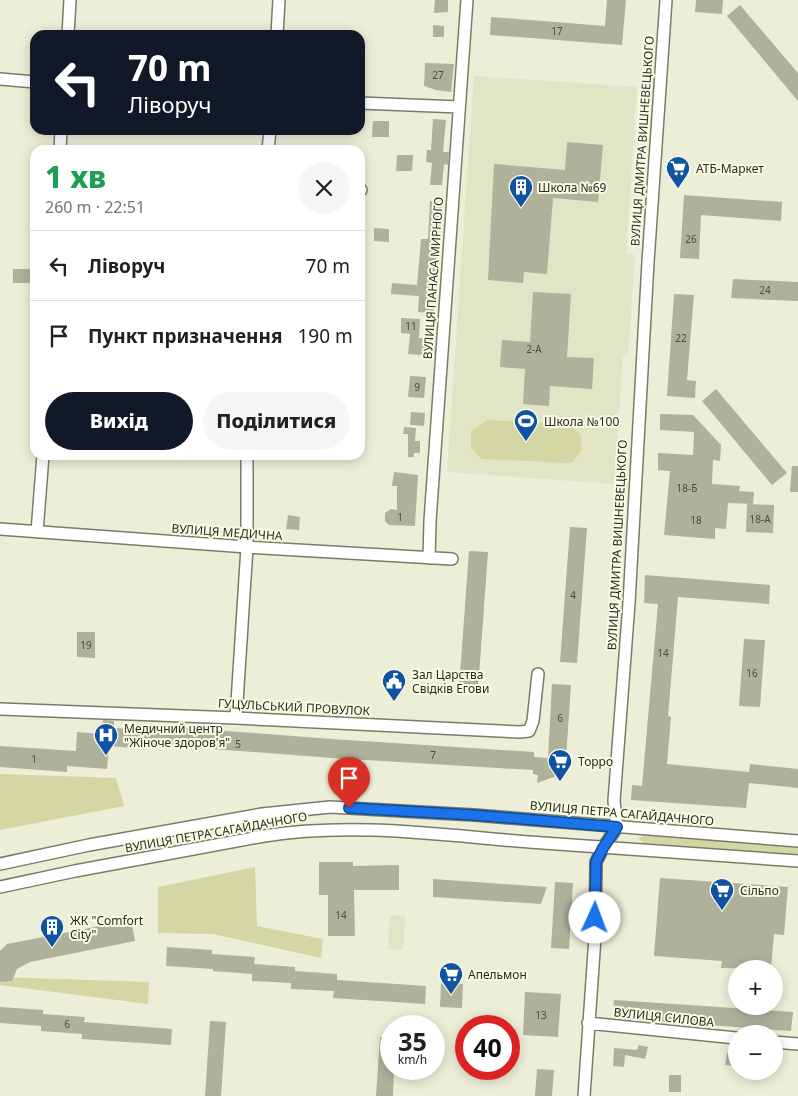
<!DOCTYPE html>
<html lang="uk">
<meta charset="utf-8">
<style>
body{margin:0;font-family:"Noto Sans",sans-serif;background:#f6f6f6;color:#202124;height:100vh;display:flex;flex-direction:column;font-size:19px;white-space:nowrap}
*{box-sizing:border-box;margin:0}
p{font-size:16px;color:#757577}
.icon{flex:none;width:28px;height:28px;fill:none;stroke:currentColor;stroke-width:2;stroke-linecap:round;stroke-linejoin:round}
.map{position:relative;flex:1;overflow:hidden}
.panel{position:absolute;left:30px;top:145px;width:335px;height:315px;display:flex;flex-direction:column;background:#fff;border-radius:15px;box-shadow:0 2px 12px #0003}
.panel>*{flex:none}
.hud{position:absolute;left:30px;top:30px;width:335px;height:105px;border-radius:15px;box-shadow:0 2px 12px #0003;background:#111827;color:#fff;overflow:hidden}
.fabs{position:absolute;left:728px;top:960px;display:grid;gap:10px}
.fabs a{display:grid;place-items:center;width:55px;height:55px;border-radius:50%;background:#fff;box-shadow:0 2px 12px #0003;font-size:25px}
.speed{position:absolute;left:380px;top:1015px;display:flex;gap:10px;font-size:25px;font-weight:700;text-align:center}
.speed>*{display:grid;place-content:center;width:65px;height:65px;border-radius:50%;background:#fff;box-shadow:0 2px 12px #0003;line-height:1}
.speed small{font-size:12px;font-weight:400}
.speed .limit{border:8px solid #d22;background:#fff;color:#111}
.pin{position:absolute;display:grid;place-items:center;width:42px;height:42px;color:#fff;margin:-51px -21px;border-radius:50% 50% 50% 0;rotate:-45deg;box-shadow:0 0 5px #0007}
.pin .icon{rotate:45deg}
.me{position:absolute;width:55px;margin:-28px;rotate:2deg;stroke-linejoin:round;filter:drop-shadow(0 0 4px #0008)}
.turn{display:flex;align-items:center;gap:18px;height:105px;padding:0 15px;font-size:22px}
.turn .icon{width:65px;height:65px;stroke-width:2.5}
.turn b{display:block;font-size:35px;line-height:42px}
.round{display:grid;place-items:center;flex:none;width:52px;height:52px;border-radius:26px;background:#f6f6f6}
.overview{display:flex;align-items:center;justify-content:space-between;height:85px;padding:0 15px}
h1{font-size:30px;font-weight:800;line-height:38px;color:#1e9e55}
.action{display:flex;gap:10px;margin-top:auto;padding:10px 15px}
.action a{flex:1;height:58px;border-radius:30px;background:#111827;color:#fff;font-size:20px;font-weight:800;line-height:58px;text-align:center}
.action a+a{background:#f6f6f6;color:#202124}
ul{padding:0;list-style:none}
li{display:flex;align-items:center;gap:15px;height:70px;padding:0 15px;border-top:1px solid #e0e0e0}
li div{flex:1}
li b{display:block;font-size:19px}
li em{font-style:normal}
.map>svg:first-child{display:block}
.built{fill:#e2e4c6}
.green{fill:#d4d6a4}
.building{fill:#afb19b}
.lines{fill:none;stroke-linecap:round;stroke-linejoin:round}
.minor-casing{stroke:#7b7c68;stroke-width:14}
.minor{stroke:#fff;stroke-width:11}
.route-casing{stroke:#114b97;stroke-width:12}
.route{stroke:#1a73e8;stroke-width:9}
.labels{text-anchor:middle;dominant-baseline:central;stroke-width:4;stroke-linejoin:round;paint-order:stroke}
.number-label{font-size:10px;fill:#4a4c40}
.street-label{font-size:12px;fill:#292a22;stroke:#fafbe4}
.poi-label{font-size:12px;fill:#292a22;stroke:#fafbe4;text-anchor:start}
</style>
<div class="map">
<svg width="798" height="1096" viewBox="0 0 798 1096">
<rect width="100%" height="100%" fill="#eceed7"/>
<path class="built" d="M474 76 637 87 626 254 635 255 628 355H623L614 484 447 472Z
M390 915 405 916 403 950 388 949Z"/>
<path class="green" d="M487 420 570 425 581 435 582 450 571 463 482 459 471 448V431Z
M0 774 116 778 124 806 0 830Z
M645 835 798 846V855L645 844 638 838Z
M255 867 257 926 323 939 321 958 213 934 158 933V887Z
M0 977 149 982 148 1004 0 985Z"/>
<path class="building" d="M435 0H448V12L434 13Z
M607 0H626L622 45 490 35 491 17 605 26Z
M696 0H723L722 14 695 12Z
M740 5 798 73V101L727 16Z
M433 25 444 26V37H433Z
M425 63 454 64 451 92 436 90 424 86Z
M433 119 446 120 443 152H449L448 165 444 164 442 185H430L432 163 426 162 427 150H431Z
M373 121H389V137H372Z
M567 142 603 145 598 202 553 198 547 274 524 272 523 283 488 280 494 164 565 170Z
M397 155H413L412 171H396Z
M684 195 782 202 781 221 701 215 699 259 680 258Z
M430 201 442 202 440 228H437L436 265H439L437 287 435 286 434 313 418 312 419 296 391 294 392 283 417 285 421 239H428Z
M374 228 389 229V242L374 241Z
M13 269H35V283H13Z
M733 279 798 282V301L731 298Z
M533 292 571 294 567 357 594 358 592 389 550 386 549 406 523 404 525 369 500 367 502 340 530 342Z
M674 294 694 295 687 380 696 381 695 398 667 396Z
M401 318 420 319 419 338 430 339 429 347 435 348 434 356 408 354 410 334 401 333Z
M410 376 426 377 424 398 408 397Z
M716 389 787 473 772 485 702 401Z
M411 412 425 413 424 426 410 425Z
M660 414 693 415 721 445 720 461 713 460 712 484 740 486 739 491 754 492 753 504 728 503 726 529 715 528V539L664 535 670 471 658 470V453L693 455 694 432 660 430Z
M404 427 416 428 415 441H420V453H414V457H408V434H403Z
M792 466H798V492H790Z
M394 472 418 475 415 526 389 525 385 521V513L391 509 397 510V486H392Z
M747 504 774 505 773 533 746 532Z
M288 515 300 517 299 530 286 529Z
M570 527 587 528 577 663 560 662Z
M469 551 488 552 478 689 459 688Z
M645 575 770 585 769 604 678 597 668 716 671 717 667 764 749 772 750 764 798 769V788L749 783 746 808 631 800 632 785 642 786 658 604 644 603Z
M77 632H95V658L77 657Z
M744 639 765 640 760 707 739 706Z
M552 684 571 685 565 773 537 783 538 775 533 774V770L332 758 133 743V748L109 746 107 769 67 766V772L0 767V746L76 751 77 732 102 734 103 720 114 721V728L136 729V724L332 739 534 752V757L548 758Z
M319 862H353V866L399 865V890H354L355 936H328V895H319Z
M660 878 788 887 784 935 774 934 771 969 721 968 722 961 654 956Z
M433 879 547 887 541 904 433 897Z
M555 882 573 883 569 949 551 948Z
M131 920 135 941 30 962 17 969 12 981 0 982V951L7 944Z
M167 947 212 950V954L255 957 254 964 295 967V971L337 974V980L426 986 425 1004 333 998 334 991 291 989V983L252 981V974L213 971V969L166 966Z
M441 983 463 984 462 1008 440 1007Z
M525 992 561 994 558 1037 523 1035Z
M614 1000 793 1012 791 1031 613 1018Z
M0 1007 43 1010V1014L85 1017 84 1022 172 1029 171 1045 82 1039V1034L41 1031V1026L0 1023Z
M210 1021 226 1022 221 1096H205Z
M380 1037 391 1038V1069H394L393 1096H376Z
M639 1045 648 1047 645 1059 625 1055 624 1067 613 1066 614 1048 637 1050Z
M727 1053 736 1054V1066L725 1065Z
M537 1069 554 1070 552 1096H535Z
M669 1075H681V1092H669Z"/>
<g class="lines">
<g class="minor-casing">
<path id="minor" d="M68 35 70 0
M277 35 279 0
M0 79 35 82
M360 103 459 107
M60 150 61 130
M268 150 270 130
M360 189 361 190
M0 529 247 547 452 559
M37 532 43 455
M429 558 430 521 467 0
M0 709 236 718 520 732 529 731 533 721 538 674
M236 718 247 547V455
M0 864 89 845 262 814 330 807 474 815 798 841
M0 887 75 871 264 836C352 822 440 835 529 842 618 849 708 855 798 861
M588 1023 736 1038
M774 1042 798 1044
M584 1096 595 937 596 862 603 848 617 827 614 801 629 603 648 262 666 0"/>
</g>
<use href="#minor" class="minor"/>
</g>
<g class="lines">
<g class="route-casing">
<path id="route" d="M349 808 474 815 617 827 603 848 596 862 595 918"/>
</g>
<use href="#route" class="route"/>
</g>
<defs>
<g id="supermarket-pin" transform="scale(1.25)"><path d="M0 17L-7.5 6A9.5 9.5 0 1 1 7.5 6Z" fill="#1053a3" stroke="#fafbe4"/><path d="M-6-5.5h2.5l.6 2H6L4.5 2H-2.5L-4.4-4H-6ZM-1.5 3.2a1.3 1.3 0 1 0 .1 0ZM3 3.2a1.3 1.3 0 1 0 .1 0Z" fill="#fff"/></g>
<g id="building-pin" transform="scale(1.25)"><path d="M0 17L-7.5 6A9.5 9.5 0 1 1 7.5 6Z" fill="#1053a3" stroke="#fafbe4"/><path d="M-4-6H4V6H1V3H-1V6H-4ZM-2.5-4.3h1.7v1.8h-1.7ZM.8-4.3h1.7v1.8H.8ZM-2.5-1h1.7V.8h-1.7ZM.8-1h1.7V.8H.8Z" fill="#fff"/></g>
<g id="stadium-pin" transform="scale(1.25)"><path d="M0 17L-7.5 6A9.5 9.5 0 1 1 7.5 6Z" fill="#1053a3" stroke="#fafbe4"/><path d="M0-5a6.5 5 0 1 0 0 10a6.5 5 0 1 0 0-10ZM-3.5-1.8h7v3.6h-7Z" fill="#fff"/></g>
<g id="civic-pin" transform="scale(1.25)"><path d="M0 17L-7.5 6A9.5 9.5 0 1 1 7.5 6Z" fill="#1053a3" stroke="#fafbe4"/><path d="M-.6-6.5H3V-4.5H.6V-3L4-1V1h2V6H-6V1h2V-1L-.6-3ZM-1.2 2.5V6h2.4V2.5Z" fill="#fff"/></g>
<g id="hospital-pin" transform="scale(1.25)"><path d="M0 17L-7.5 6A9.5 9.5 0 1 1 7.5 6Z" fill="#1053a3" stroke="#fafbe4"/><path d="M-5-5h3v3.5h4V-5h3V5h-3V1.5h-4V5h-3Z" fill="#fff"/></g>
</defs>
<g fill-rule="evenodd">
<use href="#supermarket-pin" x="678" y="168"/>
<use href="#building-pin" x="521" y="187"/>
<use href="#stadium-pin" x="526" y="421"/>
<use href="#civic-pin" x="394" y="681"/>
<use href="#hospital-pin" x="106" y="735"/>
<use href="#supermarket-pin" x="560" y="761"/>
<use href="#supermarket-pin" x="722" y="890"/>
<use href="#building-pin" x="52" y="927"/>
<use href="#supermarket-pin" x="451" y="974"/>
</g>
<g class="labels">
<g class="number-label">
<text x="557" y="31">17</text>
<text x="438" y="75">27</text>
<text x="691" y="239">26</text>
<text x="765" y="290">24</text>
<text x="411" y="326">11</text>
<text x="681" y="338">22</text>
<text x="534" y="349">2-А</text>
<text x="417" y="387">9</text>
<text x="687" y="488">18-Б</text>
<text x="400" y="517">1</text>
<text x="760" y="519">18-А</text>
<text x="696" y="520">18</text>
<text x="573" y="595">4</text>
<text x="86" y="645">19</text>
<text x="663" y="653">14</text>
<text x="752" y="673">16</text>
<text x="560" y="718">6</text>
<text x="238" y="744">5</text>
<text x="433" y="755">7</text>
<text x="34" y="759">1</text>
<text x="341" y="915">14</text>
<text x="541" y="1015">13</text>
<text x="67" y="1024">6</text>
</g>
<g class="street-label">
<text transform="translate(642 141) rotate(-86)">ВУЛИЦЯ ДМИТРА ВИШНЕВЕЦЬКОГО</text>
<text transform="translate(433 278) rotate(-86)">ВУЛИЦЯ ПАНАСА МИРНОГО</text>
<text transform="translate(227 532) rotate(4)">ВУЛИЦЯ МЕДИЧНА</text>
<text transform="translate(617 545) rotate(-87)">ВУЛИЦЯ ДМИТРА ВИШНЕВЕЦЬКОГО</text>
<text transform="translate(294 707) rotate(3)">ГУЦУЛЬСЬКИЙ ПРОВУЛОК</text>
<text transform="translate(622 813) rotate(5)">ВУЛИЦЯ ПЕТРА САГАЙДАЧНОГО</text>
<text transform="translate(216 832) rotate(-10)">ВУЛИЦЯ ПЕТРА САГАЙДАЧНОГО</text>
<text transform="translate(664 1017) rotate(6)">ВУЛИЦЯ СИЛОВА</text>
</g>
<g class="poi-label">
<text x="696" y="168">АТБ-Маркет</text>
<text x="538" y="187">Школа №69</text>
<text x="544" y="421">Школа №100</text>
<text x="412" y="674">Зал Царства<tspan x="412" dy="14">Свiдкiв Егови</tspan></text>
<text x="124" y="728">Медичний центр<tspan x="124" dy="14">"Жіноче здоров'я"</tspan></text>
<text x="578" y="761">Торро</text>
<text x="740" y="890">Сільпо</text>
<text x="70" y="920">ЖК "Comfort<tspan x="70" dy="14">City"</tspan></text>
<text x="468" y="974">Апельмон</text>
</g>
</g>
</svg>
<div class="fabs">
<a>+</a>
<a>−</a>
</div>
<div class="speed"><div>35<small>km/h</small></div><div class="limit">40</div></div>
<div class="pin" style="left:349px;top:808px;background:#d93025"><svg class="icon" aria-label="arrive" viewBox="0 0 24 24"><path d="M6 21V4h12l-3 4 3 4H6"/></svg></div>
<svg class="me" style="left:595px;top:918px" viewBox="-20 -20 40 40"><circle r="19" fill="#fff"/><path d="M0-13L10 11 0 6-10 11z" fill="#1a73e8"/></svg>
<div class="hud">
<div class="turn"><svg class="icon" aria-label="left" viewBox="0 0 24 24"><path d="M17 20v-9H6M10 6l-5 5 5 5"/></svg><div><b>70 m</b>Ліворуч</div></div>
</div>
<section class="panel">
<div class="overview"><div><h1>1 хв</h1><p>260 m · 22:51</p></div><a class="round"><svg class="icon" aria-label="close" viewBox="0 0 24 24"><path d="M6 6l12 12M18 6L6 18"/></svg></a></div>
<ul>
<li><svg class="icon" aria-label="left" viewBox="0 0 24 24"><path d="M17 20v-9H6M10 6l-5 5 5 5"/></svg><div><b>Ліворуч</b></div><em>70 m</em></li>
<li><svg class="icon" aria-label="arrive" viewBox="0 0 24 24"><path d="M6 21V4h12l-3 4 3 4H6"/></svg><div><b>Пункт призначення</b></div><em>190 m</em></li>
</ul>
<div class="action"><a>Вихід</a><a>Поділитися</a></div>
</section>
</div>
